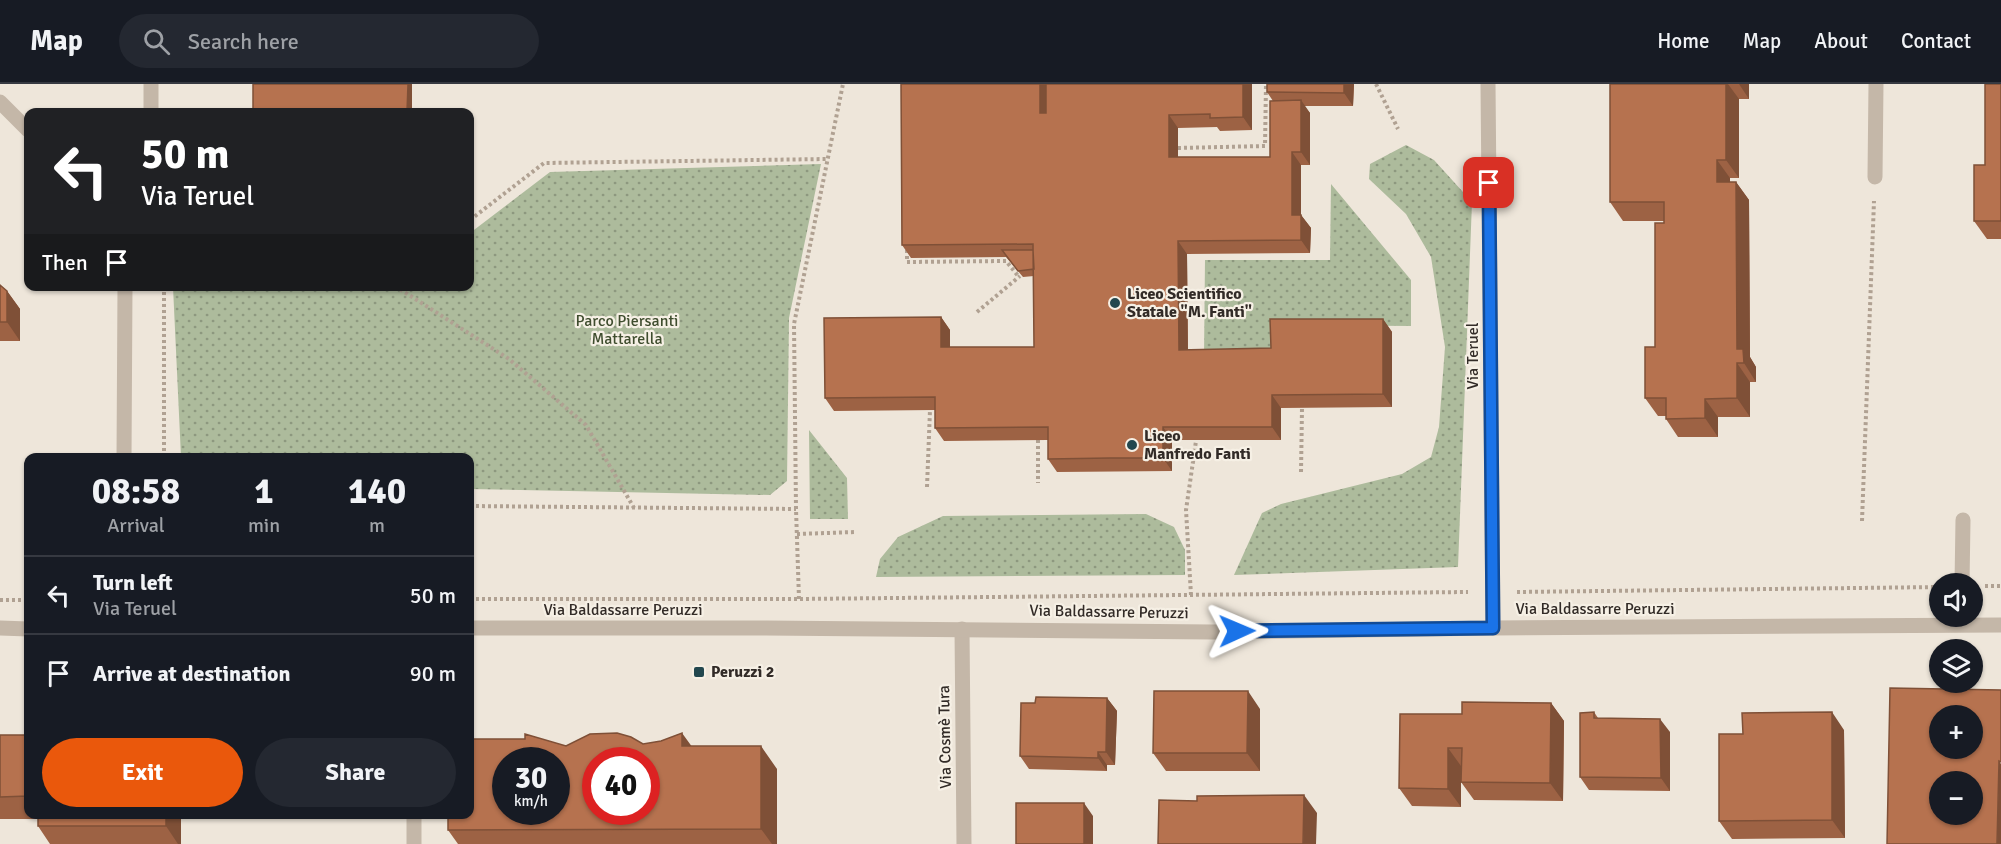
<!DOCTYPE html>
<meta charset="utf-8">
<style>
body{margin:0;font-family:Signika,sans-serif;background:#242831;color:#f1f3f6;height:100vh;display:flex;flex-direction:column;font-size:22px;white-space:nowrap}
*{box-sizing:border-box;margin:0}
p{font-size:20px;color:#9ea1a6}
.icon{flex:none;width:33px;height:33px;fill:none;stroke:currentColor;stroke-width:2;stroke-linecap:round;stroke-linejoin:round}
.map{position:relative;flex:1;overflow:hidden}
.panel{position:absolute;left:24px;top:369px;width:450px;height:366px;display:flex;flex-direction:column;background:#171b24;border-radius:12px;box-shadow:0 2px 4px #0004}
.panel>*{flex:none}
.top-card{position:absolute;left:24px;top:24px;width:450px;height:183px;border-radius:12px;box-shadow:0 2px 4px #0004;background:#202124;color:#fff;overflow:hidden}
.fabs{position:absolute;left:1929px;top:489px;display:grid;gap:12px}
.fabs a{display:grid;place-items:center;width:54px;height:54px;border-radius:50%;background:#171b24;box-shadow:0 2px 4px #0004;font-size:30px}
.speed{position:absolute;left:492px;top:663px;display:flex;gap:12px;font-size:30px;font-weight:700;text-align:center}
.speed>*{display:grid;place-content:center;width:78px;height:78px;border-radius:50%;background:#171b24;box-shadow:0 2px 4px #0004;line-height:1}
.speed small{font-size:15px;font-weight:400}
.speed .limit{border:9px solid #d22;background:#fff;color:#111}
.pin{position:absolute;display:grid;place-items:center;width:51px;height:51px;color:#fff;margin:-26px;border-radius:12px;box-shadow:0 3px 9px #0006}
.me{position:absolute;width:66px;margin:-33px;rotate:89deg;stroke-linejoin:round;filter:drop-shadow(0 0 4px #0008)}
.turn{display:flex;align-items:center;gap:21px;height:126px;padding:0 18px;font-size:27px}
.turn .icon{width:78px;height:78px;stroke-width:2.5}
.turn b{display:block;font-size:42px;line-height:51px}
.then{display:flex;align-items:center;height:57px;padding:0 18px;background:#0003;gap:12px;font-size:22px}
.eta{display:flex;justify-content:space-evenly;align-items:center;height:102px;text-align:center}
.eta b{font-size:36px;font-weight:700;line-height:42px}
.cta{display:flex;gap:12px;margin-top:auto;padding:12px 18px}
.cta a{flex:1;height:69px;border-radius:36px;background:#ea580c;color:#fff;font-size:24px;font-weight:700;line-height:69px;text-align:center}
.cta a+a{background:#242831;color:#f1f3f6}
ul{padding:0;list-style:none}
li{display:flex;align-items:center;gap:18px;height:78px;padding:0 18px;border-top:2px solid #363941}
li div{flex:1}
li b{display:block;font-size:22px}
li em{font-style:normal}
header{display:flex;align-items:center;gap:36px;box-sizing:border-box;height:84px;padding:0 30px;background:#171b24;border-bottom:2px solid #363941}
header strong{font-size:28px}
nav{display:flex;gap:33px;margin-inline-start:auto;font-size:21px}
.search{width:420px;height:54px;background:#242831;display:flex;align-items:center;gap:15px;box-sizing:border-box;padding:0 21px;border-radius:33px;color:#9ea1a6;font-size:22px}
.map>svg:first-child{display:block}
.grass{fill:url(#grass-dots)}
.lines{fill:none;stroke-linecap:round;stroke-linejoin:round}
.path{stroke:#b0a192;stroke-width:4;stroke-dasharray:3 3;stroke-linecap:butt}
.service{stroke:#c4b7a8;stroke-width:15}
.minor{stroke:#c4b7a8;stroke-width:15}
.tertiary{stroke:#c4b7a8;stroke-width:15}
.wall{fill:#9d6244}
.shaded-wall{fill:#7f5037}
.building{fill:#b6724f;stroke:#7f5037;stroke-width:1.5;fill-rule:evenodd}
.route-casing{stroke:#114b97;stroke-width:15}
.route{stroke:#1a73e8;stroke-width:10}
.poi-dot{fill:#22474e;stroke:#f6f0e5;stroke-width:2}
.labels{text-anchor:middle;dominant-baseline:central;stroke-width:4.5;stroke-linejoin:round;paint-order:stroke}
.poi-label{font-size:16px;font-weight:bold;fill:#322b27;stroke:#f6f0e5;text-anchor:start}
.park-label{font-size:16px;fill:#3f4d2e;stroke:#f6f0e5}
.street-label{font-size:16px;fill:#322b27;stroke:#f6f0e5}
</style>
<header>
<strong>Map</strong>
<div class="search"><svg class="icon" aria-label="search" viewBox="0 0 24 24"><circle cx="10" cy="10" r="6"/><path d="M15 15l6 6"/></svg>Search here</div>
<nav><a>Home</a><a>Map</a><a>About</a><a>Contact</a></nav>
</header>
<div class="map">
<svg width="2001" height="760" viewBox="0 0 2001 760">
<defs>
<pattern id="grass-dots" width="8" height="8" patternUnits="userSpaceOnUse" patternTransform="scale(1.5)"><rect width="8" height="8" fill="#adbb9c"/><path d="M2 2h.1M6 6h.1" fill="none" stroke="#8d987f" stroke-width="1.8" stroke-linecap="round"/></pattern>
</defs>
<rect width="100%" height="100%" fill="#eee6da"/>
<path class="grass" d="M1406 61 1434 76 1472 118 1458 483 1234 491 1262 429 1281 420 1402 390 1431 373 1439 343 1445 263 1431 173 1406 130 1369 95 1370 80Z
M821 80 789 234 787 397 770 411 470 405V374L181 373 173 203 470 202V149L550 88Z
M1331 100 1411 196V242L1276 241 1275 273H1204L1205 176H1330Z
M809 346 847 394 848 435H810Z
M1146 430 1174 443 1185 466V491L876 493 880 475 898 453 943 432Z"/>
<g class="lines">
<path class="path" d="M1376 0 1398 45
M1178 64 1265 62 1266 0
M470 136 544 79 827 75
M907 166V178L1006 177 1019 193
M164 202V374
M395 202 509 275 586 341 634 424
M977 228 1020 192
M1038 356V399
M1301 388 1302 324
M927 403 930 326
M470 422 796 425
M1862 437 1874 117
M797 450 856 448
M1985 502H2001
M1517 508 1939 503
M1191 511 1186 426 1196 357
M470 515H799L1468 508
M799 515 796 425 794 240 843 0
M0 516H28"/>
<path class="service" d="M151 0V28
M0 18 28 46
M1875 93 1876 0
M124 374 125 202
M1962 500 1963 436
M414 760V730"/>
<path class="minor" d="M1488 0 1493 544
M962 545 964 760"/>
<path class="tertiary" d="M0 544 28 545
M470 544H766L1213 548 1493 544 2001 541"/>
</g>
<path class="wall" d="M901 0H1252V46L1220 47 1217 43 1178 44V73H1270L1273 17 1267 8 1354 0 1353 22H1304L1310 29V81H1301V131L1311 144 1310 169 1187 170 1188 266 1271 264 1383 235 1392 248V323L1281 324V356H1172V387L1057 388 1048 375V356L944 357 935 344V326L834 327 825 314 941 233 950 246V263H1034V192L1023 193 1006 173 911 174 902 161Z
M1610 0H1749V15H1739V94H1730V98H1736L1749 116 1750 273 1756 283V298H1750V333H1718V353H1678L1666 335V332H1658L1645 314 1655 263 1664 137H1623L1610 118Z
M2001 0V155H1987L1974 137Z
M0 183V201L7 207 20 225V257H0Z
M1107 614 1117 627 1115 681H1107V687L1029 685 1020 672 1035 619Z
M1551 619 1564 637 1563 717 1474 716 1461 698V682V723L1412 722 1399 704 1462 630Z
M1260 625V687H1166L1153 669Z
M1594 628 1598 634 1670 648V707L1589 706 1580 693Z
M1844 646 1845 754 1732 755 1719 737 1743 650Z
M0 651H28V730H399V734L181 735V760H50L38 742V735H0Z
M643 660 692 662 777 685V760H458L448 746 566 662Z"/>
<path class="shaded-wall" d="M408 0H412V28H407Z
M1040 0H1049V42L1040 29Z
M1243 0H1252V46L1243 33Z
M1344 0H1354L1353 22 1344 9Z
M1726 0H1728L1739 15V94L1726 76Z
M1739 0H1749V15Z
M1301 16 1310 29V81L1301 68Z
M1169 31 1178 44V86L1169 73Z
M1292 68 1301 81V144L1292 131Z
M1717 76 1730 94V116L1717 98Z
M1736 98 1749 116 1750 273 1756 283V298L1744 279 1737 265Z
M1301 131 1311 144 1310 169 1301 156Z
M1178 157 1187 170 1188 279 1179 266Z
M7 207 20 225V257L7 238Z
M941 233 950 246V276L941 263Z
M1383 235 1392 248V323L1383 310Z
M1737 279 1750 298V333L1737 314Z
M1272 311 1281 324V356L1272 343Z
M1705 315 1718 333V353L1705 334Z
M1163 343 1172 356V387L1163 374Z
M1248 607 1260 625V687L1247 669Z
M1107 614 1117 627 1115 681 1106 668Z
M1551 619 1564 637 1563 717 1550 699Z
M1832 628 1844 646 1845 754 1832 736Z
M1660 635 1670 648V707L1661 694Z
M682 649 698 671 682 662Z
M761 662 777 685V760H772L761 745Z
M1448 664 1461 682V723L1448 705Z
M1098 668 1107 681V687L1098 674Z
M1999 677 2001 680V760H1997Z
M1304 711 1317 729 1316 760H1303Z
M1084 719 1093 732V760H1084Z
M166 730H178L181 735V760H178L166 742Z"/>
<path class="building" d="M253 0H408L407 28H253Z
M901 0H1040V29H1046V0H1243V33L1210 34V30L1169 31V73H1270V17L1301 16V68H1292V131H1301V156L1178 157 1179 266 1271 264 1270 235H1383V310L1272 311V343H1163V374H1110L1048 375V343L935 344V313L825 314 824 234 941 233V263H1034L1033 160 902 161Z
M1267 0H1344V9L1267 8Z
M1610 0H1726V76H1717V98H1736L1737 265H1743L1744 279H1737V314L1705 315V334L1666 335V314H1645V263H1655V139H1664V118H1610Z
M1985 0H2001V137H1974V81H1985Z
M1002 166H1033L1034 185 1018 187Z
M0 201 7 207V238H0Z
M1890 604 2001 606V678L1999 677 1997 760H1887ZM1940 632H1972V664H1940ZM1940 698H1972V730H1940Z
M1154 607H1248L1247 669H1153Z
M1036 613 1107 614 1106 668H1098V674L1020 672 1021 619H1035Z
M1462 618 1551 619 1550 699 1461 698 1462 664H1448V705L1399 704 1400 630H1462Z
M1594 628V634L1660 635 1661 694 1580 693V629Z
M1832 628V736L1719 737V650H1743L1742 629Z
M617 649 631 653 643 660 661 657 682 649V662H761V745L448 746V730H470V655H525V650L566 662 590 650ZM506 676H556V728H506ZM596 676H646V728H596Z
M0 651H28V712L0 713Z
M1304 711 1303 760H1158L1159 716 1197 717V712Z
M1016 719H1084V760H1016Z
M38 730H166V742H38Z"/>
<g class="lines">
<g class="route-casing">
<path id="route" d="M1237 547 1493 544 1489 99"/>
</g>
<use href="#route" class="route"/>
</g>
<g class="poi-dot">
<circle cx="1115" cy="219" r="6"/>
<circle cx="1132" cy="361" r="6"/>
<rect x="693" y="582" width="12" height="12" rx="3"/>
</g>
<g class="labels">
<g class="poi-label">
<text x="1127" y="210">Liceo Scientifico<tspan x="1127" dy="18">Statale "M. Fanti"</tspan></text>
<text x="1144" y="352">Liceo<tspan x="1144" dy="18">Manfredo Fanti</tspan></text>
<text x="711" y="588">Peruzzi 2</text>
</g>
<g class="park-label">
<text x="627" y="237">Parco Piersanti<tspan x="627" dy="18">Mattarella</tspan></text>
</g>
<g class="street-label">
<text transform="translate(1473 272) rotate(-90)">Via Teruel</text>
<text x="1595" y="525">Via Baldassarre Peruzzi</text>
<text x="623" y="526">Via Baldassarre Peruzzi</text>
<text transform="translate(1109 528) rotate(1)">Via Baldassarre Peruzzi</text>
<text transform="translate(945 653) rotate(-91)">Via Cosmè Tura</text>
</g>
</g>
</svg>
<div class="fabs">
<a><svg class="icon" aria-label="sound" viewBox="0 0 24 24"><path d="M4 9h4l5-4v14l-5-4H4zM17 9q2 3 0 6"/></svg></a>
<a><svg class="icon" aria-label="layers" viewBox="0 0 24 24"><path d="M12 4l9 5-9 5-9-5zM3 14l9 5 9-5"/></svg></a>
<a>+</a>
<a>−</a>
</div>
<div class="speed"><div>30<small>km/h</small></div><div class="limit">40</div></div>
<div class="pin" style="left:1489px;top:99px;background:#d93025"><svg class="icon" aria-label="arrive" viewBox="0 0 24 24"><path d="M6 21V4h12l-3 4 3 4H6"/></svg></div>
<svg class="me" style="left:1237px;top:547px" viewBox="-20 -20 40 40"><path d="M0-17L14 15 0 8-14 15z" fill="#1a73e8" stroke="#fff" stroke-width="4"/></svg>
<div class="top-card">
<div class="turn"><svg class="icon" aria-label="left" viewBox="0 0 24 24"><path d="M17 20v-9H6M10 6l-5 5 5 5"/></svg><div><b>50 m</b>Via Teruel</div></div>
<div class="then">Then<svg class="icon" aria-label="arrive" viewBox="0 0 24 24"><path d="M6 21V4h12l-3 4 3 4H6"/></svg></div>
</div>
<section class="panel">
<div class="eta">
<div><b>08:58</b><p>Arrival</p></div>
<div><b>1</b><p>min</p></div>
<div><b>140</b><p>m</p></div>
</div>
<ul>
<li><svg class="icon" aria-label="left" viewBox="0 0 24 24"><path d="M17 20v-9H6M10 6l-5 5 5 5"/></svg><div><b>Turn left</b><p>Via Teruel</p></div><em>50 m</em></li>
<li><svg class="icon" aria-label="arrive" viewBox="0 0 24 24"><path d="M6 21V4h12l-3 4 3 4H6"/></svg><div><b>Arrive at destination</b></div><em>90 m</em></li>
</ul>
<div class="cta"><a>Exit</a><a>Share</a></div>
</section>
</div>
